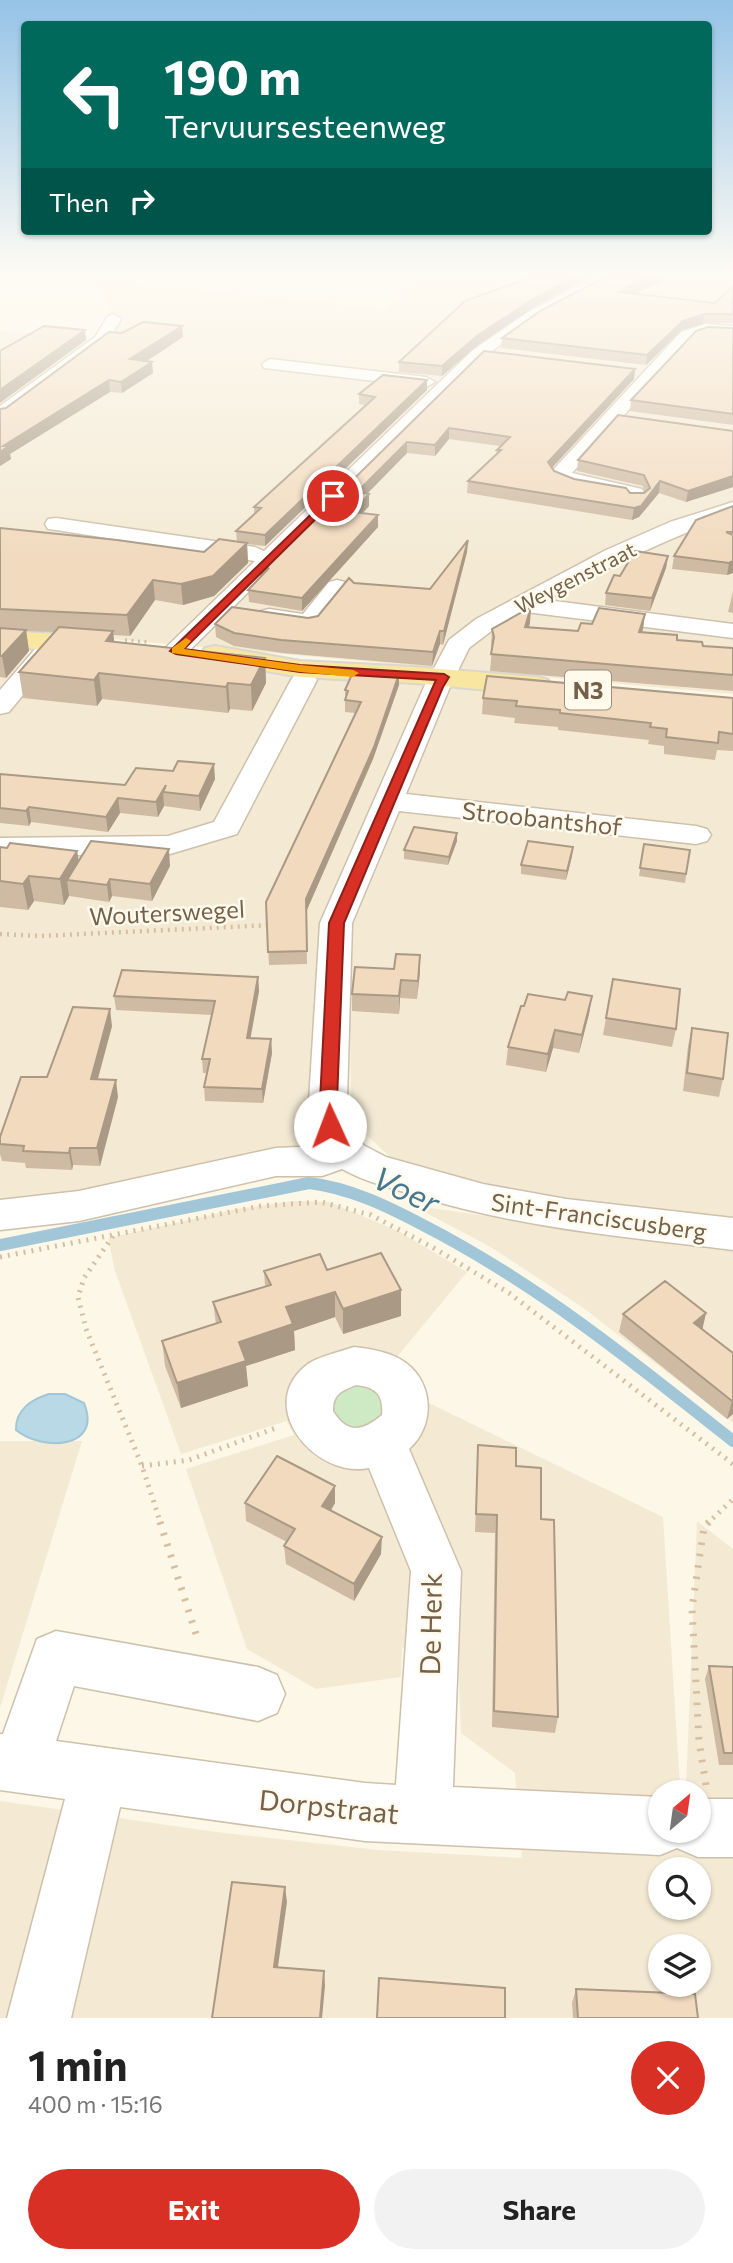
<!DOCTYPE html>
<meta charset="utf-8">
<style>
body{margin:0;font-family:Commissioner,sans-serif;background:#f2f2f2;color:#222;height:100vh;display:flex;flex-direction:column;font-size:26px;white-space:nowrap}
*{box-sizing:border-box;margin:0}
p{font-size:23px;color:#767676}
.icon{flex:none;width:38px;height:38px;fill:none;stroke:currentColor;stroke-width:2;stroke-linecap:round;stroke-linejoin:round}
.map{position:relative;height:2018px;overflow:hidden}
.details{display:flex;flex-direction:column;background:#fff;flex:1}
.details>*{flex:none}
.top-card{position:absolute;left:21px;top:21px;width:691px;height:214px;border-radius:7px;box-shadow:0 2px 5px #0004;background:#00695c;color:#fff;overflow:hidden}
.needle{width:46px;rotate:29deg}
.fabs{position:absolute;left:648px;top:1780px;display:grid;gap:14px}
.fabs a{display:grid;place-items:center;width:63px;height:63px;border-radius:50%;background:#fff;box-shadow:0 2px 5px #0004;font-size:35px}
.pin{position:absolute;display:grid;place-items:center;width:60px;height:60px;color:#fff;margin:-30px;border:4px solid #fff;border-radius:50%;box-shadow:0 2px 7px #0007}
.me{position:absolute;width:77px;margin:-38px;rotate:358deg;stroke-linejoin:round;filter:drop-shadow(0 0 5px #0008)}
.turn{display:flex;align-items:center;gap:24px;height:147px;padding:0 28px;font-size:32px}
.turn .icon{width:91px;height:91px;stroke-width:2.5}
.turn b{display:block;font-size:49px;line-height:60px}
.then{display:flex;align-items:center;height:66px;padding:0 28px;background:#0003;gap:14px;font-size:26px}
.round{display:grid;place-items:center;flex:none;width:74px;height:74px;border-radius:37px;background:#f2f2f2}
.headline{display:flex;align-items:center;justify-content:space-between;height:119px;padding:0 28px}
h1{font-size:42px;font-weight:700;line-height:52px}
.cta{display:flex;gap:14px;margin-top:auto;padding:14px 28px}
.cta a{flex:1;height:80px;border-radius:42px;background:#d93025;color:#fff;font-size:28px;font-weight:700;line-height:80px;text-align:center}
.cta a+a{background:#f2f2f2;color:#222}
.map>svg:first-child{display:block}
.residential{fill:#f4ead4;fill-rule:evenodd}
.green{fill:#ceeac4}
.water{fill:#bad9e6;stroke:#a1c6d7;stroke-width:2}
.lines{fill:none;stroke-linecap:round;stroke-linejoin:round}
.stream{stroke:#a1c6d7;stroke-width:12}
.minor-casing{stroke:#cec0ac;stroke-width:3}
.major-casing{stroke:#dbd6d0;stroke-width:4}
.path-far4{stroke:#d6bea1;stroke-width:2;stroke-dasharray:1 2.5;stroke-linecap:butt}
.path-far3{stroke:#d6bea1;stroke-width:3.5;stroke-dasharray:2 4.5;stroke-linecap:butt}
.path-far2{stroke:#d6bea1;stroke-width:4.5;stroke-dasharray:2 5;stroke-linecap:butt}
.path-far1{stroke:#d6bea1;stroke-width:5;stroke-dasharray:2 6;stroke-linecap:butt}
.path{stroke:#d6bea1;stroke-width:7;stroke-dasharray:2.5 9;stroke-linecap:butt}
.minor{fill:#fff;fill-rule:evenodd}
.major{fill:#f9e6a0;fill-rule:evenodd}
.wall{fill:#cfbba3}
.shaded-wall{fill:#a99985}
.building{fill:#f1dabe;stroke:#a99985;stroke-width:2}
.route{fill:#d93025;stroke:#8d1f18;stroke-width:2}
.slow{fill:#f59e0b}
.labels{text-anchor:middle;dominant-baseline:central;stroke-width:5;stroke-linejoin:round;paint-order:stroke}
.far-street-label{font-size:21px;fill:#75614b;stroke:#fffaec}
.shield{fill:#fffaec;stroke:#9e8f7b;stroke-width:2}
.shield-label{font-size:23px;font-weight:bold;fill:#75614b}
.street-label{font-size:24px;fill:#75614b;stroke:#fffaec}
.near-street-label{font-size:28px;fill:#75614b;stroke:#fffaec}
.near-water-label{font-size:32px;font-style:italic;fill:#48788f;stroke:#fffaec}
</style>
<div class="map">
<svg width="733" height="2018" viewBox="0 0 733 2018">
<rect width="100%" height="100%" fill="#fcf7e6"/>
<path class="residential" d="M429 276H733V694L0 629V330L96 339 108 319 109 306 103 291 90 279 385 309Z
M0 651 428 684 322 927 309 1124 319 1149 0 1207Z
M447 686 733 712V1423L582 1307 489 1246 411 1205 651 1240 566 1200 458 1179 392 1159 351 1120 349 925Z
M294 1201 329 1202 398 1231 467 1272 397 1357 429 1403 663 1517 680 1787H686L697 1521 733 1549V2018H0V1801L216 1832 378 1850 522 1858 515 1773 461 1733 458 1656 402 1648 401 1677 316 1689 247 1649 186 1469 294 1435 287 1421 181 1454 115 1271 108 1238 237 1209ZM660 1792H698V1830H660ZM660 1869H698V1908H660ZM660 1946H698V1984H660Z
M0 1441H82L0 1708Z"/>
<path class="green" d="M355 1381 384 1395 385 1418 360 1432 330 1416V1395Z"/>
<path class="water" d="M49 1394H65L84 1403C103 1450 41 1451 16 1430 15 1410 32 1399 49 1394Z"/>
<g class="lines">
<path class="stream" d="M0 1245 309 1183C350 1188 387 1206 423 1225 536 1283 634 1362 733 1441"/>
<g class="minor-casing">
<path id="minor" d="M599 276H618L538 318 485 356 176 664 167 667 158 664 154 659 255 561 56 530 48 529 45 524 48 519 56 518 255 547 264 551 473 350 528 312Z
M113 314 121 319 107 343 6 418 0 419V406L95 337 108 316Z
M705 324 733 326V336L706 334 693 338 572 473 642 489 646 498 643 502H629L626 497 585 490 552 479 549 475 552 471 681 332Z
M270 359 426 377 435 382 426 387 264 368 262 364Z
M733 502V515C668 538 608 567 547 600L733 624V638L526 612 494 629 469 648 450 687 406 794 696 826 707 829 711 835 707 841 696 844 399 811 352 923 347 1101 354 1136 365 1146 386 1157 483 1184 566 1199 733 1218V1250C627 1237 520 1228 417 1196 392 1188 365 1182 342 1169L322 1176H276L79 1221 0 1230V1200L79 1191 276 1148 321 1146 312 1128 309 1101 320 923 424 687 449 640 476 619 606 550 670 522Z
M337 580 345 582 349 587C342 596 326 622 317 627 308 633 271 624 261 621L257 616 261 611 269 609 303 614 329 582Z
M51 639 60 641 63 646 9 712 0 714V690L42 641Z
M304 672 313 675 317 680 237 834 170 854 0 856V838L168 836 214 822 291 680 295 675Z
M354 1347C371 1349 392 1352 406 1363 434 1384 435 1426 409 1449L461 1571 453 1787 660 1797V1830H698V1799H733V1857H698L677 1848 660 1855 365 1841 120 1807 71 2018H7L65 1799 0 1790V1734H3L37 1639 56 1631 258 1667 277 1675 285 1694 277 1713 258 1721 74 1686 56 1741 365 1783 396 1785 411 1571 369 1468C315 1479 253 1405 308 1364 319 1356 340 1352 354 1347ZM356 1385C375 1387 384 1394 382 1415 364 1430 348 1436 333 1411 333 1394 341 1391 356 1385Z"/>
</g>
<g class="major-casing">
<path id="major" d="M0 631 99 636 109 638 113 644 109 650 99 652 0 647Z
M215 646 300 661 415 667 538 677 548 680 552 686 548 692 538 695 415 683 300 677 205 660 201 654 205 648Z"/>
</g>
<path class="path-far4" d="M94 276 109 291 114 301"/>
<path class="path-far3" d="M125 640 148 642"/>
<path class="path-far2" d="M0 934 40 936 272 925"/>
<path class="path-far1" d="M113 1236 84 1278 78 1297 86 1329 142 1466 161 1524
M0 1257 261 1206 321 1202 371 1215 432 1247 509 1293 733 1464
M142 1466 189 1460 276 1428
M707 1524 733 1499"/>
<path class="path" d="M160 1522 196 1634 195 1641
M706 1785 699 1741 692 1608 704 1527 709 1522"/>
<use href="#minor" class="minor"/>
<use href="#major" class="major"/>
</g>
<path class="wall" d="M607 276H673L635 294 715 303 733 286V323L703 324 682 330 646 365 501 348 502 338Z
M534 307 478 345 442 376 399 372V362Z
M182 326 183 337 146 361 153 373 122 393 110 392 10 454 11 459 0 466 6 408 122 333Z
M733 328V425L630 411 631 400Z
M484 351 635 369 634 379 552 468 554 471 574 479 630 493H644L643 486 577 471 578 460 733 431V487L686 502 659 493 639 517 632 520 467 493 468 481 496 454 497 450 500 446 449 439 435 456 407 453 367 494H369V506L362 513 378 527 302 611 249 602 248 590Z
M427 390 265 546 247 544 248 563 214 596 183 605 155 600 130 636 113 635 114 642 265 658 266 683 252 711 230 709 228 713 102 699 97 706 23 698 19 672 54 632 26 631 29 651 6 678 0 677V528L204 552 237 542 236 531 254 514V507L365 405 359 404V394Z
M733 506V573L727 575 672 569 674 556Z
M468 540 467 552 443 645 440 644 432 666 282 653 234 646 216 637 215 624 308 618 318 616 354 583 430 589Z
M668 556 666 568 650 611 605 605 606 593 620 576Z
M733 591V613L728 612Z
M531 607 529 627 578 631 592 624 645 614 642 632 703 646 733 648V691L490 671 492 649 491 645 492 629Z
M399 685 373 759 306 912 307 964 269 965 266 902 355 713 345 712V690Z
M483 698H733V751L717 750 715 760 664 754V746L648 744 649 740 558 730V727L514 723 515 718 482 714Z
M0 774 125 785 215 779 200 811 164 806 158 817 120 813 108 832 31 822 29 826 0 823Z
M457 833V841L448 865 404 859V850Z
M644 844 690 850 685 883 639 876Z
M0 847 77 851 79 861 170 866 152 901 112 896 109 902 69 896 64 905 34 901 28 910 0 907Z
M572 856 566 880 521 874V865Z
M420 955 417 999 400 998 399 1014 352 1011V994Z
M258 977 259 991 250 1038 271 1039 272 1053 263 1103 205 1101 204 1087 207 1073H203L202 1059 212 1015 116 1010 114 996Z
M592 996 589 1014 579 1053 553 1048 546 1072 506 1065 508 1047 524 1006Z
M606 1018 676 1029 672 1047 603 1035Z
M112 1026 98 1079 118 1097 100 1166 73 1165 72 1170 26 1168 25 1163 2 1161 0 1154V1137L47 1077Z
M692 1028 723 1079 719 1097 683 1091 688 1046Z
M327 1270 401 1316 343 1334 335 1317 294 1331 295 1350 246 1366 248 1386 181 1408 165 1366 162 1341 216 1324 213 1302 265 1286 264 1271Z
M706 1313 702 1329 733 1353V1414L727 1419 619 1332 623 1314Z
M478 1445 516 1466 541 1519 558 1717 555 1733 492 1727 495 1533 475 1532Z
M245 1503H335L331 1511 381 1554 354 1601 286 1564 284 1546 287 1542 246 1521Z
M709 1666 733 1667V1765H719L705 1679Z
M576 1989 698 2018H573L572 2003Z"/>
<path class="shaded-wall" d="M576 276H592L534 307 478 345 442 376V366L478 335 535 298Z
M654 276H673L618 301 619 292Z
M704 314 703 324 682 330 646 365 647 355 683 321Z
M182 326 183 337 132 371 130 359Z
M85 330 86 340 0 403V390Z
M152 362 153 373 122 393 121 382Z
M635 369 634 379 547 473 548 462Z
M109 380 110 392 10 454 11 459 0 466V452L3 446Z
M427 380V390L265 546V535Z
M449 428V439L435 456V445Z
M407 442V453L357 504V492Z
M733 476V487L686 502 688 491Z
M660 481 659 493 639 517 632 520 634 508Z
M369 494V506L353 524V512Z
M378 515V527L302 611V598Z
M468 540 467 552 443 645 444 631Z
M247 543 248 563 214 596 183 605 181 584Z
M668 556 666 568 650 611 652 598Z
M733 561V573L727 575 729 563Z
M269 568 261 583 260 571Z
M153 580 155 600 130 636 127 615Z
M531 607 530 623 524 643 525 627Z
M645 614 643 629 637 648 639 632Z
M26 630 29 651 6 678 2 656Z
M113 631 116 656 106 641Z
M440 631V644L432 666 433 652Z
M265 658 266 683 252 711 251 685Z
M99 673 102 699 97 706 94 680Z
M399 674V685L373 759 306 912 307 964 306 899Z
M228 683 230 709 228 713 226 687Z
M214 764 215 779 200 811 199 796Z
M163 792 164 806 158 817 156 802Z
M118 798 120 813 108 832 106 817Z
M29 807 31 822 29 826 26 811Z
M457 833V841L448 865 449 857Z
M573 847 572 856 566 880 567 871Z
M169 849 170 866 152 901 150 884Z
M77 851 81 876 67 880 69 896 64 905 60 879Z
M29 876 34 901 28 910 23 884Z
M110 879 112 896 109 902 107 885Z
M420 955V972L417 999 418 981Z
M258 977 259 991 248 1052 247 1038Z
M401 980 400 998 399 1014V996Z
M592 996 589 1014 579 1053 582 1035Z
M110 1009 112 1026 93 1096 91 1079Z
M555 1030 553 1048 546 1072 548 1054Z
M271 1039 272 1053 263 1103 262 1089Z
M116 1080 118 1097 100 1166 97 1148Z
M70 1148 73 1165 72 1170 69 1153Z
M401 1290V1316L343 1334V1309Z
M335 1292V1317L294 1331 295 1350 246 1366 248 1386 181 1408 177 1383 286 1307Z
M706 1313 702 1331 694 1323Z
M733 1400V1414L727 1419 732 1401Z
M335 1486V1503L322 1524V1506Z
M382 1537 381 1554 354 1601V1584Z
M285 1887 287 1902 276 1981 274 1967Z
M324 1971 325 1986 322 2018H320Z"/>
<path class="building" d="M535 276H576L535 298 478 335 442 366 399 362 465 301Z
M607 276H654L619 292 715 303 733 286V314H704L683 321 647 355 502 338 540 311Z
M143 322 182 326 130 359 152 362 121 382 109 380 3 446H9L0 452V409L6 408 109 332 122 333Z
M44 326 85 330 0 390V351Z
M708 327 733 328V414L631 400 696 331Z
M484 351 635 369 548 462 554 471 574 479 626 488 630 493H644L650 488 644 475 578 460 618 415 733 431V476L688 491 660 481 641 506 634 508 468 481 501 450H497L510 437 449 428 435 445 407 442 357 492 369 494 353 512 378 515 302 598 248 590 269 568 260 571Z
M383 375 427 380 265 535 236 531 261 508 254 507 375 397 359 394Z
M733 506V532H726L733 535V561L729 563 674 556 696 520Z
M0 528 117 540 204 552 219 539 247 543 213 576 181 584 153 580 127 615 0 609Z
M468 540 444 631H440L433 652 281 640 234 633 215 624 232 607 308 618 318 616 349 578 354 583 430 589Z
M635 551 668 556 652 598 606 593 614 575 620 576Z
M531 607 525 627 578 631 581 623 592 624 599 608 645 614 639 632 677 635V640L702 642 703 646 733 648V675L491 654 494 637 492 629Z
M59 627 113 631 106 641 265 658 251 685 228 683 226 687 99 673 94 680 19 672Z
M0 628 26 630 2 656H0Z
M353 672 399 674 374 747 306 899 307 951 268 952 266 902 361 702 345 700 348 691 345 690Z
M487 676 733 698V734L719 732 718 743 666 737 667 729 650 727 651 723 560 713V710L516 706 517 701 483 698Z
M178 761 214 764 199 796 163 792 166 785 156 802 118 798 106 817 29 807 26 811 0 808V774L125 785 136 768 173 771Z
M414 827 457 833 449 857 404 850Z
M91 841 169 849 150 884 110 879 107 885 67 880Z
M528 841 573 847 567 871 521 865Z
M10 843 77 851 60 879 29 876 23 884 0 881V847L7 848Z
M644 844 690 850 686 874 640 868Z
M396 954 420 955 418 981 401 980 399 996 352 994 355 967 394 969Z
M122 970 258 977 247 1038 271 1039 262 1089 204 1087 210 1059H202L215 1001 114 996Z
M613 979 680 989 676 1029 606 1018Z
M568 992 592 996 582 1035 555 1030 548 1054 508 1047 521 1006H524L528 994 565 1000Z
M73 1007 110 1009 91 1079 116 1080 97 1148H70L69 1153 23 1151 24 1146 0 1144V1137L21 1077H47Z
M692 1028 728 1033 723 1079 687 1073Z
M381 1253 401 1290 343 1309 335 1292 286 1307 293 1324 239 1342 246 1361 177 1383 162 1341 221 1322 213 1302 271 1285 264 1271 320 1254 327 1270Z
M665 1281 706 1313 694 1323 733 1353V1400L732 1401 623 1314Z
M478 1445 516 1448V1466L541 1468V1519L554 1520 558 1717 494 1711 497 1515 476 1514Z
M277 1456 335 1486 322 1506 382 1537 354 1584 284 1546 295 1529 245 1503Z
M709 1666 733 1667V1753H724Z
M232 1882 285 1887 274 1967 324 1971 320 2018H212Z
M379 1978 505 1988V2018H377Z
M576 1989 695 1994 698 2018H578Z"/>
<linearGradient id="sky" x2="0" y2="1"><stop stop-color="#95c3e7"/><stop offset="0.49" stop-color="#fefbf4"/><stop offset="1" stop-color="#fefbf4" stop-opacity="0"/></linearGradient>
<rect width="733" height="559" fill="url(#sky)"/>
<path class="route" d="M333 493 337 494V498L184 649 300 665 444 674 449 677 443 687 344 923 337 1101 338 1126 330 1133 321 1126 320 1101 329 923 436 680 300 672 176 654 170 651Z"/>
<path class="slow" d="M186 638 191 641 184 649 300 665 353 670 359 673 353 677 300 672 172 653V648Z"/>
<g class="labels">
<g class="far-street-label">
<text transform="translate(575 577) rotate(-27)">Weygenstraat</text>
</g>
<rect class="shield" x="565" y="670.5" width="46" height="39" rx="5"/>
<g class="shield-label">
<text x="588" y="690">N3</text>
</g>
<g class="street-label">
<text transform="translate(542 818) rotate(6)">Stroobantshof</text>
<text transform="translate(167 912) rotate(-3)">Wouterswegel</text>
<text transform="translate(599 1216) rotate(8)">Sint-Franciscusberg</text>
</g>
<g class="near-street-label">
<text transform="translate(430 1624) rotate(-89)">De Herk</text>
<text transform="translate(329 1806) rotate(6)">Dorpstraat</text>
</g>
<g class="near-water-label">
<text transform="translate(407 1189) rotate(25)">Voer</text>
</g>
</g>
</svg>
<div class="fabs">
<a><svg class="needle" viewBox="-14 -14 28 28"><path d="M0-13l5 13h-10z" fill="#e53935"/><path d="M0 13l5-13h-10z" fill="#767676"/></svg></a>
<a><svg class="icon" aria-label="search" viewBox="0 0 24 24"><circle cx="10" cy="10" r="6"/><path d="M15 15l6 6"/></svg></a>
<a><svg class="icon" aria-label="layers" viewBox="0 0 24 24"><path d="M12 4l9 5-9 5-9-5zM3 14l9 5 9-5"/></svg></a>
</div>
<div class="pin" style="left:333px;top:496px;background:#d93025"><svg class="icon" aria-label="arrive" viewBox="0 0 24 24"><path d="M6 21V4h12l-3 4 3 4H6"/></svg></div>
<svg class="me" style="left:330px;top:1126px" viewBox="-20 -20 40 40"><circle r="19" fill="#fff"/><path d="M0-13L10 11 0 6-10 11z" fill="#d93025"/></svg>
<div class="top-card">
<div class="turn"><svg class="icon" aria-label="left" viewBox="0 0 24 24"><path d="M17 20v-9H6M10 6l-5 5 5 5"/></svg><div><b>190 m</b>Tervuursesteenweg</div></div>
<div class="then">Then<svg class="icon" aria-label="right" viewBox="0 0 24 24"><path d="M7 20v-9h11M14 6l5 5-5 5"/></svg></div>
</div>
</div>
<section class="details">
<div class="headline"><div><h1>1 min</h1><p>400 m · 15:16</p></div><a class="round" style="background:#d93025;color:#fff"><svg class="icon" aria-label="close" viewBox="0 0 24 24"><path d="M6 6l12 12M18 6L6 18"/></svg></a></div>
<div class="cta"><a>Exit</a><a>Share</a></div>
</section>
